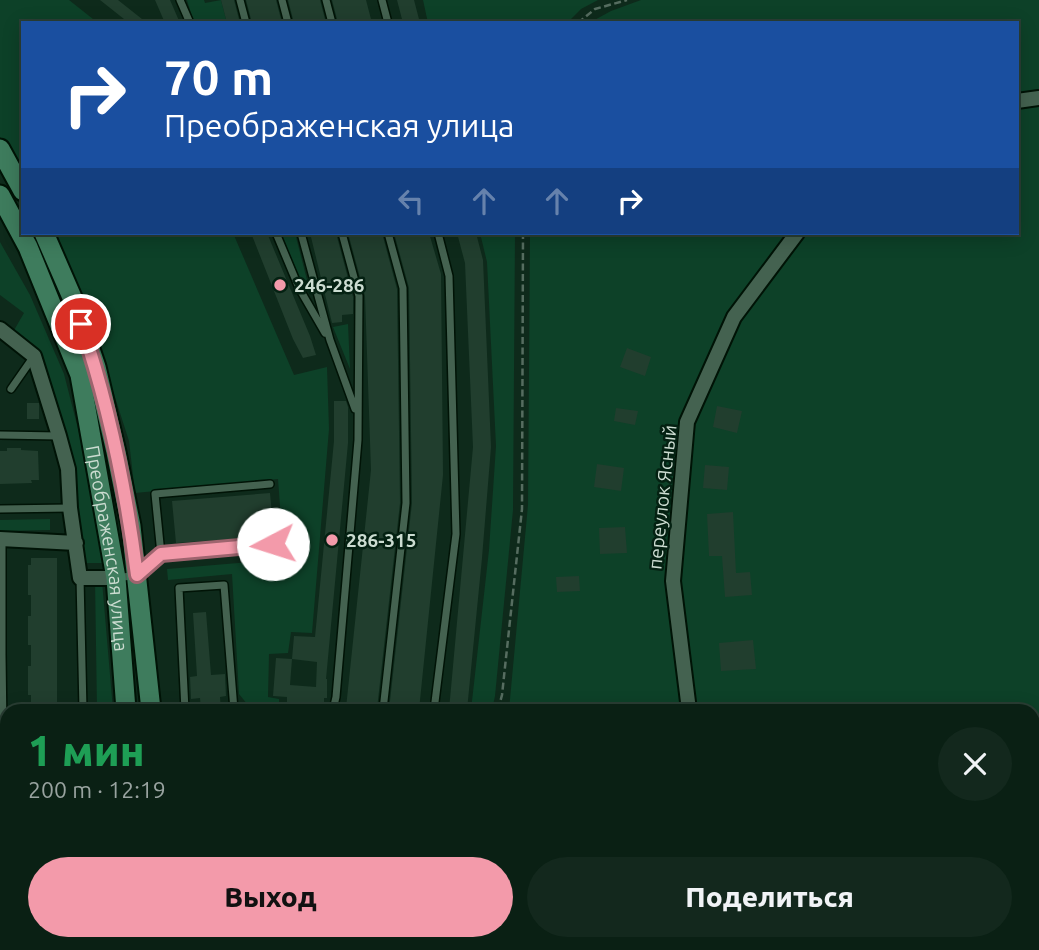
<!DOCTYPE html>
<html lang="ru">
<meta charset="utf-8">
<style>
body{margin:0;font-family:Ubuntu,sans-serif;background:#13281d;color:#f1f3f6;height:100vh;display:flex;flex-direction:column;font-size:26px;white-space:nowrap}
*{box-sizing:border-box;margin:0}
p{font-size:23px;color:#99a3a0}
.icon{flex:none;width:38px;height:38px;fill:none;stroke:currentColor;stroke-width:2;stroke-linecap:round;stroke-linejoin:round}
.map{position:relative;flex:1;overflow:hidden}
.drawer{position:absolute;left:0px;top:704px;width:1040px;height:247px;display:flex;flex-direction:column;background:#0a2014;border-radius:21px 21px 0 0;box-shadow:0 4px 18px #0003,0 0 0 2px #2a3e34}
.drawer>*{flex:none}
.guide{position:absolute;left:21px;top:21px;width:998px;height:214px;border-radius:0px;box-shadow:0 4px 18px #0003,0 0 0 2px #2a3e34;background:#1a4fa0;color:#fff;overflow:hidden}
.pin{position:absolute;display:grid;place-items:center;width:60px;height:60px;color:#fff;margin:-30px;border:4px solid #fff;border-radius:50%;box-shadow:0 2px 7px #0007}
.me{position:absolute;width:77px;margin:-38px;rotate:265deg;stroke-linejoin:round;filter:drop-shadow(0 0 5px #0008)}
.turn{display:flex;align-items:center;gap:24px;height:147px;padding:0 28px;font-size:32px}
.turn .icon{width:91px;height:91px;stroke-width:2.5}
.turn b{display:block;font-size:49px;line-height:60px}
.lanes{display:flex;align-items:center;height:66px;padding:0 28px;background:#0003;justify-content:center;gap:35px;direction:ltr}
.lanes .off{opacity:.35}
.round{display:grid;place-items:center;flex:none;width:74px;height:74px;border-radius:37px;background:#13281d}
.overview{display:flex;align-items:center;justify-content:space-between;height:119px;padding:0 28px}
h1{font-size:42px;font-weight:800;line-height:52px;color:#1e9e55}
.primary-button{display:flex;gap:14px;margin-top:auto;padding:14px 28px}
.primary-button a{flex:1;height:80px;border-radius:42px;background:#f39aaa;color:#111;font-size:28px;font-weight:800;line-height:80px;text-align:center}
.primary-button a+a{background:#13281d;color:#f1f3f6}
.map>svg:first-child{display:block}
.green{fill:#0d4128}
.building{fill:#213e2e;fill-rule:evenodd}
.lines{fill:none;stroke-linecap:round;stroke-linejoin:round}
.service-casing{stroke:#001306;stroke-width:10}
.minor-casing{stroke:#001306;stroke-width:18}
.secondary-casing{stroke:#001306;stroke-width:23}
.path{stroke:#566d60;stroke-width:2.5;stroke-dasharray:7 3.5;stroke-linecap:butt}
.service{stroke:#446250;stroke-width:7}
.minor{stroke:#446250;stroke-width:14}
.secondary{stroke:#3e7c5d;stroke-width:19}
.route-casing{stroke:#9e646e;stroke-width:18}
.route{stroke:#f39aaa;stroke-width:12}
.poi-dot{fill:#f39aaa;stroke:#042112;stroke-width:2.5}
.labels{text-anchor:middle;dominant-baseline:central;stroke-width:5;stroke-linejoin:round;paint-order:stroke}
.poi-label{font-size:19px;font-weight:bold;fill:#ccdcd1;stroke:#042112;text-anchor:start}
.street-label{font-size:19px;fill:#ccdcd1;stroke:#042112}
</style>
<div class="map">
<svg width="1039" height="950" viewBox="0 0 1039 950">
<rect width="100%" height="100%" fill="#0e2a1b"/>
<path class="green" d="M0 0H69L98 23H23V175L0 137Z
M187 0H204L205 3 221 0 227 23H194Z
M423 0H598L581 9 567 23H428Z
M641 0H1039V950H1016L1015 943H1032V710H509L528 505 530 233H1017V23H589L611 11Z
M53 233H233L294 375 327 367 329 429 312 633 291 632 288 653 269 654 268 697 279 699V710H252L239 694 232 574 168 580 167 569 284 559 278 479 135 493 129 441 82 294Z
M281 233H295L307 280 300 279Z
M480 233H515L513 510 495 696 492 710H471L489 550 496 446 487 262Z
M0 242 30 295 64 374 100 515 102 563H84L65 430 38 351 13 332 24 313 0 295Z
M348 324 350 369 333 327Z
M50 519V530L0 531V520Z
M95 580 102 581 113 710H97Z
M330 943H583L584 950H331Z"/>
<path class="building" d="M100 0H118L147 23H129Z
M155 0H170L180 23H165Z
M221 0H234L240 23H227Z
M246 0H276L282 23H252Z
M288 0H320L326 23H294Z
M332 0H366L372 23H338Z
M397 0H414L420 23H403Z
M251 233H267L310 336 316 355 303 358 293 339Z
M310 233H336L353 297V314L342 315V322L332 323Z
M348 233H382L397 289 400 503 377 709 346 708 371 470 365 296Z
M394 233H429L441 274 443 475 419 710H389L412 503 409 288Z
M457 233H476L483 260 491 447 482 558 467 710H449L473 447 465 263Z
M627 348 651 357 645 376 620 367Z
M334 401H346L348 407V443L326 679H327V698H324V703H315V710H287V697L273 696 276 658 292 659 294 636 315 637 334 441ZM292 659 317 662 316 687 290 685Z
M27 403H39V419H27Z
M717 406 742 411 737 433 713 427Z
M616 408 638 411 635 425 614 421Z
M7 448H21V450L38 451 39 480H31L32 483 0 484V451H7Z
M597 464 624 468 621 491 594 487Z
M705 465 729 467 727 490 703 488Z
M270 493 274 536 176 543 172 501Z
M733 512 736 573 750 572 752 595 725 597 722 556H709L707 514Z
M625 527 627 553 600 554 599 528Z
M31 558H57V709H31V695H28V666H31V645H28V616H31V595H28V565H31Z
M579 576 580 591 557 592 556 577Z
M206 612 211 675 225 674 226 696 220 697 221 710H201L200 698 191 699 190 677 197 676 193 613Z
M753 640 756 669 721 671 719 643Z"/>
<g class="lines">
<g class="service-casing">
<path id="service" d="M180 0 190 23
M240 0 246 23
M282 0 288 23
M326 0 332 23
M382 0 388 23
M276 233 299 288 325 333
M301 233 330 340 355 409
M11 389 34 356
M0 435 59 436
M270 484 155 494 161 554 273 544
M0 509 70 508
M80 578 83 710
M117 578 137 575 161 554
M0 654H2V539
M2 654 3 729
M185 710 179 588 224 585 234 710
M333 710 336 697 358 440 359 296 342 233
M383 710 406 503 403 288 388 233
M434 710 456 534 449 276 438 233
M0 922H7
M22 943V950"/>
</g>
<g class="minor-casing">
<path id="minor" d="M1017 101 1039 98
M0 329 34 356 59 436 68 469 70 508 80 578H116
M0 539 76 543
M689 710 673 581 687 422 734 317 797 233"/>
</g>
<g class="secondary-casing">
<g id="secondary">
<path d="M0 149 23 191"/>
<path id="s1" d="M0 195 28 247 80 375 116 578 126 710"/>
<path d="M44 233 74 302 96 367 116 452 131 526 151 710"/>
<path d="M0 809H7"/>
<path d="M150 950V943"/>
</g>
</g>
<path class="path" d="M578 23 595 9 627 0
M498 710 502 695 522 509 523 233
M0 845H7
M102 943V950"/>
<use href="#service" class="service"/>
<use href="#minor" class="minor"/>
<use href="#secondary" class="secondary"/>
</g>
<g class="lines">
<g class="route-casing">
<path id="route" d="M81 324C109 405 126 490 137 575L161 554 273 544"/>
</g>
<use href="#route" class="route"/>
</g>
<g class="poi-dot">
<circle cx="280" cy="285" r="7"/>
<circle cx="332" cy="540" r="7"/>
</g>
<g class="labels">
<g class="poi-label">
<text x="294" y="285">246-286</text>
<text x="346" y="540">286-315</text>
</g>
<g class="street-label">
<text transform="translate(662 497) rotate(-84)">переулок Ясный</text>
<text stroke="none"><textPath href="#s1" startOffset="373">Преображенская улица</textPath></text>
</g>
</g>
</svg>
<div class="pin" style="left:81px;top:324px;background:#d93025"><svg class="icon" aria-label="arrive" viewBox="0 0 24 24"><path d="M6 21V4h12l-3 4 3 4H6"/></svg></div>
<svg class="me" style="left:273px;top:544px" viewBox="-20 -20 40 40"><circle r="19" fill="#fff"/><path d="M0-13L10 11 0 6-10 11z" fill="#f39aaa"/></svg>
<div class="guide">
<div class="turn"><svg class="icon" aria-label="right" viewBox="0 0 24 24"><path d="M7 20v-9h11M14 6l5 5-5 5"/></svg><div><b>70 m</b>Преображенская улица</div></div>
<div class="lanes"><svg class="icon off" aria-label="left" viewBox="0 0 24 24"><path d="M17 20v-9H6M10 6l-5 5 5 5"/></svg><svg class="icon off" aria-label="ahead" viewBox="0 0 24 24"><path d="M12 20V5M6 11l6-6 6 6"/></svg><svg class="icon off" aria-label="ahead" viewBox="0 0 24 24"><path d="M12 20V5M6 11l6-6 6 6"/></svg><svg class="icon" aria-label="right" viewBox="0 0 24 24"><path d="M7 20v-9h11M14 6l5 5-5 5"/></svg></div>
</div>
<section class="drawer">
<div class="overview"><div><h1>1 мин</h1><p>200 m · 12:19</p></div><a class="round"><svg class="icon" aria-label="close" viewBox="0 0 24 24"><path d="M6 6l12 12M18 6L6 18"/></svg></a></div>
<div class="primary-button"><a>Выход</a><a>Поделиться</a></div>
</section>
</div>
